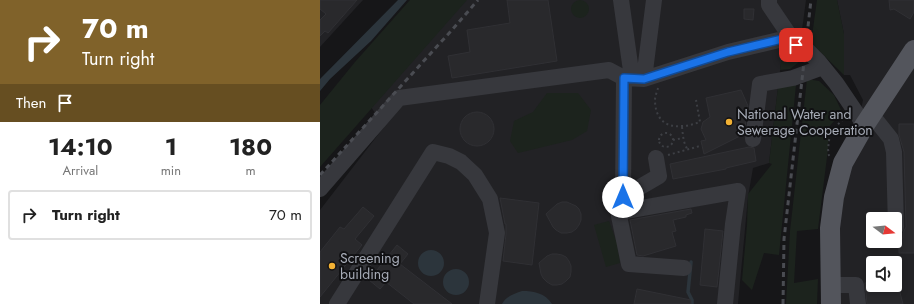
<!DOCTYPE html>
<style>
body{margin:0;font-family:Jost,sans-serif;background:#f2f2f2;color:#222;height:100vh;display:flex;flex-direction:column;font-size:15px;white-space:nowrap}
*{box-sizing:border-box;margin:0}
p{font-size:13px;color:#767676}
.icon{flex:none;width:22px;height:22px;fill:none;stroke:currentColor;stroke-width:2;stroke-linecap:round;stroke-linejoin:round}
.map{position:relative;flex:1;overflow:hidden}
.drawer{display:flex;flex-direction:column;background:#fff;width:320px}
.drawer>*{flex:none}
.guide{background:#80622a;color:#fff;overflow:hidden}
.needle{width:26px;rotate:106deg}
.tools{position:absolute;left:546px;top:212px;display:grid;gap:8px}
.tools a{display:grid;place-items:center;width:36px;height:36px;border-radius:4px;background:#fff;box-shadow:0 2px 6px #0003;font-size:20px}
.pin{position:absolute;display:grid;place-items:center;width:34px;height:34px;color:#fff;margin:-17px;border-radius:8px;box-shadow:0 2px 6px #0006}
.me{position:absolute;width:44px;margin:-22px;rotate:0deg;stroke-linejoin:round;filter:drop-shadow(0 0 3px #0008)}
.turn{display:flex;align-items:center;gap:14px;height:84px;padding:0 16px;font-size:18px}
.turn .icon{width:52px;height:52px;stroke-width:2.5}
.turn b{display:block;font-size:28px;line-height:34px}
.then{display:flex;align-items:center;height:38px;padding:0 16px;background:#0003;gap:8px;font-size:15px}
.eta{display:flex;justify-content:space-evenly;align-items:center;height:68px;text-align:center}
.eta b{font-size:24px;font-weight:700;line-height:28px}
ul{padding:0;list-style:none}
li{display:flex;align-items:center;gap:12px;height:50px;margin:0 8px 6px;padding:0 8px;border:2px solid #e0e0e0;border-radius:4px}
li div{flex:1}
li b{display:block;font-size:15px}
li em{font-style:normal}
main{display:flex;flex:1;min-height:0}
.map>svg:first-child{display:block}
.built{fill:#222225;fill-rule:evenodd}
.green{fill:#1c231d}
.water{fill:#2c353c}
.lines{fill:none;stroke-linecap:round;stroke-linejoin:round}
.stream{stroke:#2c353c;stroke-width:3.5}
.building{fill:#29292c;stroke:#303034}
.path{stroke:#3d3f44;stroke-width:2;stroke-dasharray:2 3;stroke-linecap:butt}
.minor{stroke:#37383d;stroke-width:16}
.major{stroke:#53555c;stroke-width:20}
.rail{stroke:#4a4c52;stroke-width:3;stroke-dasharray:5 4;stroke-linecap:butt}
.route-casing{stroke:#114b97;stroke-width:10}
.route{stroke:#1a73e8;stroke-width:7}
.poi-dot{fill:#f2b134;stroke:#111113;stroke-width:1.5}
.labels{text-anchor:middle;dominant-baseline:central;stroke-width:4;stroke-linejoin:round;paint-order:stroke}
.poi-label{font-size:14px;fill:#a8adb8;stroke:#111113;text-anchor:start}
</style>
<main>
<section class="drawer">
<div class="guide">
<div class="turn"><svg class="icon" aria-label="right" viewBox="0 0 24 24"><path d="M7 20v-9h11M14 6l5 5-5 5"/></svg><div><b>70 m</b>Turn right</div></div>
<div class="then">Then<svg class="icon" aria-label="arrive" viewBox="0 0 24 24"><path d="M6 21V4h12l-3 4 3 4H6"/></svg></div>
</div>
<div class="eta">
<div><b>14:10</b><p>Arrival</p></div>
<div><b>1</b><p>min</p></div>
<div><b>180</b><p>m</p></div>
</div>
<ul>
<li><svg class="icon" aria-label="right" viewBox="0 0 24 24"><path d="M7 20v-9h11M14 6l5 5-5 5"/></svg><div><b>Turn right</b></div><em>70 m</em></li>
</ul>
</section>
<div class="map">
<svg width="594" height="304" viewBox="0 0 594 304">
<rect width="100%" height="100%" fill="#161618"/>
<path class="built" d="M0 0H43L0 47Z
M106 0H486L482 30 463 46 449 163 433 168 428 197 418 304H0V210L64 127 33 79Z
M517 0H594V304H519L520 204 543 100 530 75H524V34ZM553 219H575V241H553ZM553 263H575V285H553Z"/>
<path class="green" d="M90 0H147L0 167V105L35 62Z
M497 0H517L524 34V75L491 43Z
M251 9a9 9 0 1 1 18 0a9 9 0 1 1-18 0Z
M463 46 472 53 478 63 470 69 460 70Z
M487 79 499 81 514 95 522 112 509 127 508 149 498 229 477 231 474 283 498 279 497 304H466L470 231Z
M476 85 459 255 444 253 432 290 422 280 427 225 428 194 452 164 449 163 458 87Z
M227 93H258L271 110 267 131 252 140 198 153 190 141 194 121 213 112Z
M289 221 297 243 300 263 286 267 274 225Z"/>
<path class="water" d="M78 0H87L51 41 10 79 0 91V79Z
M98 263a13 13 0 1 1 26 0a13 13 0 1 1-26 0Z
M123 282a13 13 0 1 1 26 0a13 13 0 1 1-26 0Z
M202 291C214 291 225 293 232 304H182C186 296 194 294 202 291Z"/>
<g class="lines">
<path class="stream" d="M371 262 368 292 372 300V304"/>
</g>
<path class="building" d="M0 0H37L8 33 5 31 0 36V20L6 14 0 9Z
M187 0H228L237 61 132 78 128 56 150 52 147 30 190 23Z
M569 0H594V12L590 19 574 9 570 10Z
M424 9H434L433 20 424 19Z
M421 90 428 106 427 109 424 110 426 120 424 134 384 154 381 141 386 140 381 129 383 122 390 117 386 98Z
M140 129a17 17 0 1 1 34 0a17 17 0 1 1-34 0Z
M579 124H594V253H579V239L583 238V233L586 227 584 152 579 135Z
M429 147 434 148 436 161 406 168V169L353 179 350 164Z
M180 198 219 203 212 265 183 261 186 234V224H185Z
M242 202H247L256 206 259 209 261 214V220L259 225 256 229 252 232 247 233H241L236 230 233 227 226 214 237 204Z
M43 207 54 216 35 239 42 245 0 297V252L20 227 24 229Z
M371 209 372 213 366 215V217L353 220 356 231 352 232 356 246 323 256 317 255 310 220Z
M385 229 403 231 397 287 380 285Z
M77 245 88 254 80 264 132 304H94L66 282 60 289 49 280Z
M232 254H237L242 255 246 257 249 261 251 266V272L250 277 246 281 242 284 237 285H232L227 282 223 278 221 274 219 263 227 256Z
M553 281V285H578L583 304H547L545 283Z
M317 289 371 300V304H314Z"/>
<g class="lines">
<path class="path" d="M338 88C337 92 335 96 335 100 335 117 344 128 362 126 368 126 374 124 380 122L376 100
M362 127C363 135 363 143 368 150
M339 140a7 7 0 1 1 14 0a7 7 0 1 1-14 0Z
M353 140 363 138
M348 155 380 146
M509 156 508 149 510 133 524 118"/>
<path class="minor" d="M301 0 312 78
M449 0V5L476 45
M304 78 303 197 305 211
M324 79 334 0
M551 114 571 139 574 152 576 227
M433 139 440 84 473 78 503 67
M0 189 79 98 289 70 304 78 324 79 408 52 463 39 486 49 499 62 516 83 539 117 544 126
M303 197 339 176 336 158
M364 268 309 264 299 216 305 211 418 191 413 224 405 304
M510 285H536L538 304
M17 304 113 152 129 156 141 162 155 175 170 199 177 233 167 304"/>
<path class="major" d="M511 304 510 228 514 197 523 163 544 126 594 50"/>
<path class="rail" d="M0 175 131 31 158 0
M463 304 464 239 491 0"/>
</g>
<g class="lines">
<g class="route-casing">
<path id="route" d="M303 197 304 78 324 79 408 52 462 39 476 45"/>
</g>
<use href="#route" class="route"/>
</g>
<g class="poi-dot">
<circle cx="409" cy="122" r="4"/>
<circle cx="12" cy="266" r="4"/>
</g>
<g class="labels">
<g class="poi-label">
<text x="417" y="114">National Water and<tspan x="417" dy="16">Sewerage Cooperation</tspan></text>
<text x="20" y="258">Screening<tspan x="20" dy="16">building</tspan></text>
</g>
</g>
</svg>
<div class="tools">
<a><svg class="needle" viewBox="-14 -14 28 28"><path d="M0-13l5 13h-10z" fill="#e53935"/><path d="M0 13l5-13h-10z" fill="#767676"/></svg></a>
<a><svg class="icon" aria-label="sound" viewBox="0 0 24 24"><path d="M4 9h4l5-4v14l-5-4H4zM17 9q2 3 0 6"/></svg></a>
</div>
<div class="pin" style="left:476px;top:45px;background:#d93025"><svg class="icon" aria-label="arrive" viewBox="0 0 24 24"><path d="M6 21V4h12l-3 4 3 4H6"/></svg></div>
<svg class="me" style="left:303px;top:197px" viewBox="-20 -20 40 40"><circle r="19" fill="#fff"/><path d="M0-13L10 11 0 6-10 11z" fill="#1a73e8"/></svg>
</div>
</main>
